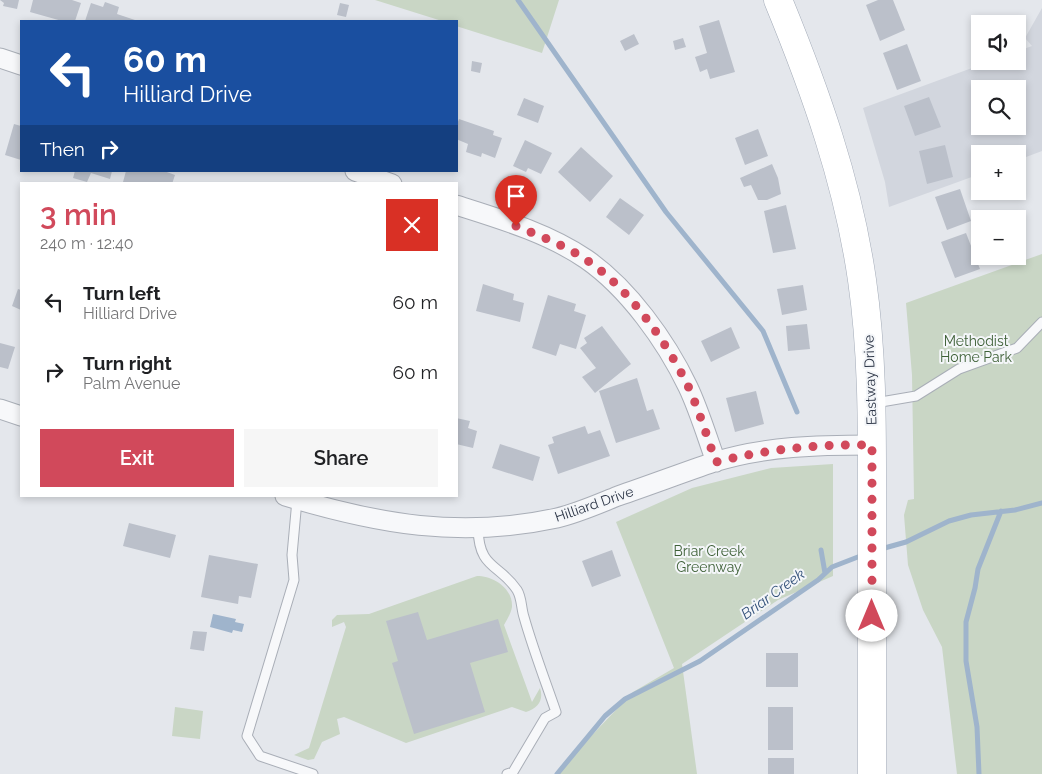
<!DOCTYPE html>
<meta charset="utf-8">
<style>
body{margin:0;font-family:Raleway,sans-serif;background:#f6f6f6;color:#202124;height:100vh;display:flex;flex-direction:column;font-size:19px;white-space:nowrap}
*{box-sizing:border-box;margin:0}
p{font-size:16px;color:#757577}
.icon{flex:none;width:28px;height:28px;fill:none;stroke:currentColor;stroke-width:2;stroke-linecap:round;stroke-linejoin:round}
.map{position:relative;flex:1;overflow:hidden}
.side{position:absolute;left:20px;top:182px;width:438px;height:315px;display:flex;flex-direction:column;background:#fff;border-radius:0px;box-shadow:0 2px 8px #0003}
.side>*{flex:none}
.top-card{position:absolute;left:20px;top:20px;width:438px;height:152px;border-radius:0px;box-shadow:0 2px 8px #0003;background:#1a4fa0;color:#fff;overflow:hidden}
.tools{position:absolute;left:971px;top:15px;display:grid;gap:10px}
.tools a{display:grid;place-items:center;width:55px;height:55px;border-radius:0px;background:#fff;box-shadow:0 2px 8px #0003;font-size:25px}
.pin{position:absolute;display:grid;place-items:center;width:42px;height:42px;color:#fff;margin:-51px -21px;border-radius:50% 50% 50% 0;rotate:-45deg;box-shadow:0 0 5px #0007}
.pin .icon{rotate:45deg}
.me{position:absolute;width:55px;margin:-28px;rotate:0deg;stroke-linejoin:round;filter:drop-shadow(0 0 4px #0008)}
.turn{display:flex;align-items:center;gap:18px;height:105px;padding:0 20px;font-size:22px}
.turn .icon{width:65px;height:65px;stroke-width:2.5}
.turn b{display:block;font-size:35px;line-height:42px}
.then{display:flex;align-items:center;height:48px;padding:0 20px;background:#0003;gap:10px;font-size:19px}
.round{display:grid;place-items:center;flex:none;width:52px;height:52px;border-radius:0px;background:#f6f6f6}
.summary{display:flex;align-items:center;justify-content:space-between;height:85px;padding:0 20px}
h1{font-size:30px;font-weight:600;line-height:38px;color:#d1495b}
.button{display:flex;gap:10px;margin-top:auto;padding:10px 20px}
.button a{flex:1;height:58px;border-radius:0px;background:#d1495b;color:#fff;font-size:20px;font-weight:600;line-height:58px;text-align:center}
.button a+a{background:#f6f6f6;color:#202124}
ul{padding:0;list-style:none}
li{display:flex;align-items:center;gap:15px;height:70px;padding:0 20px}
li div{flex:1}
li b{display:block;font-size:19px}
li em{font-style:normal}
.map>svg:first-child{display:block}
.built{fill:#d2d6de;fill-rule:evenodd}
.green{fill:#c9d6c5}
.water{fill:#9fb4cc}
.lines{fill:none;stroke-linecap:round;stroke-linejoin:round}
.stream{stroke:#9fb4cc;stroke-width:5}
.building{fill:#bbc0ca}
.lane-casing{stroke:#a9aeb7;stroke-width:11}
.street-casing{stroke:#a9aeb7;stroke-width:21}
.primary-casing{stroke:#a3abb8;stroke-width:29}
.lane{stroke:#f7f8fa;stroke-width:9}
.street{stroke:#f7f8fa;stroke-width:19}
.primary{stroke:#fff;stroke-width:28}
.route{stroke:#d1495b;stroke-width:9;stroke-dasharray:0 16.2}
.labels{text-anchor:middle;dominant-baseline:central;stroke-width:4;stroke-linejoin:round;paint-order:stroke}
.park-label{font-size:14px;fill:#3f6138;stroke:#f4f6f9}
.street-label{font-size:14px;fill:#2b3445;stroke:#f4f6f9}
.water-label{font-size:15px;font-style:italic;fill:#34527a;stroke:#f4f6f9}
</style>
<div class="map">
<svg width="1042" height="774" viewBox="0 0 1042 774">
<rect width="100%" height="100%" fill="#e4e7ec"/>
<path class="built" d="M1042 8V151L1018 160V154H980V174L889 207 885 182 863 108 991 61H1018V51L1032 46 1025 38ZM980 89H1018V126H980Z"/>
<path class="green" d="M375 0H559L542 53 456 26V21H442Z
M1042 254V774H957L942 647 923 610 908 565 904 515 908 500 914 499 912 375 906 303Z
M833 464V576L778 600 682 664 697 774H555L633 692 674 668 616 522 692 488 771 468Z
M477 576C493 576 513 588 512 607 511 613 507 620 504 625L532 702 540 688C544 700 538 708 526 712L512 707 406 743 344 717 337 719 340 734 322 742 314 759 308 760 294 755 309 748 346 627 344 622 332 627V620L337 615 369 614Z
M175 707 203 711 200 739 172 736Z"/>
<path class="water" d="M213 614 236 619 235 622 244 624 242 632 233 630 232 633 210 627Z"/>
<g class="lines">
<path class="stream" d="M518 0 666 212 763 331 797 412
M881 549 906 542 949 521 971 515 1015 510 1042 503
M821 550 825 573
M557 774 605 716 625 699 700 661 818 580 832 567 863 555
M979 774 977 727 966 661V622L975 588 978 569 1001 511"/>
</g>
<path class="building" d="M0 0H19L17 9 3 6 4 3Z
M33 0H72L81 3 75 21H62L30 12Z
M878 0H893L905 30 880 41 866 5Z
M105 2 119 7 117 14 135 20 134 21H85L91 3 103 7Z
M340 3 349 5 346 17 337 15Z
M719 20 735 72 710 79 707 69 700 72 695 57 707 53 699 26Z
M634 34 639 44 625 51 620 41Z
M683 38 686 47 675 50 673 41Z
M907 44 921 81 897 90 883 53Z
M472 61 482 63 480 73 471 71Z
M929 97 941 127 915 136 904 106Z
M524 98 544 106 538 123 517 115Z
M459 119 494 131 493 135 502 138 495 158 482 153 481 157 466 152 468 144 456 139V127Z
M14 124 21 126V160L5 155Z
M758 129 768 156 745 165 735 138Z
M525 140 552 153 541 174 528 168 526 172 513 166Z
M945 145 953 177 927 184 919 151Z
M581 147 613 176 590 202 558 172Z
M772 164 778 178 781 194 767 200H758L751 185 744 187 740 178Z
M75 171H112L110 179 91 173 87 182 73 178Z
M126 171H164L175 175 172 184H129L123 182Z
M960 189 971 221 947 230 935 197Z
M620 198 644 215 629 235 606 217Z
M786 205 796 249 773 253 764 211Z
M966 233 980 269 955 278 941 242Z
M483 284 514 294 513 300 524 303 520 322 476 311Z
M803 285 807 310 782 315 777 289Z
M18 289 21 290V310L12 306Z
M548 295 576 304 574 311 586 315 576 349 560 344 556 356 532 348Z
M807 324 810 349 788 351 786 326Z
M602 326 631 364 595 393 582 377 596 368 580 348 587 343 584 338Z
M731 327 740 348 711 362 701 341Z
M0 343 15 347 8 369 0 367Z
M637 378 647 411 653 409 660 429 616 443 599 391Z
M756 391 764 424 735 432 726 398Z
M456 418 470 421 468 428 477 431 473 448 456 444Z
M585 426 588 434 600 430 610 456 558 474 548 445 554 443 552 437Z
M500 444 540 457 533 481 492 468Z
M129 523 176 535 170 558 123 546Z
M612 550 621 576 592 587 582 561Z
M209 555 258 564 251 598 239 596 238 604 201 597Z
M418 612 427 640 498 619 508 652 470 663 485 712 414 734 392 663 398 661 386 621Z
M193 631 207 632 204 651 190 649Z
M766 653H798V687H766Z
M768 707H793V750H768Z
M768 758H794V774H768Z"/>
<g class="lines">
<g class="lane-casing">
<path id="lane" d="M875 403 916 396 959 369 1017 348 1042 322
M297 500 292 555 294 580 247 736 260 756 313 774
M478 528C479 570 499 563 517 590 522 598 521 608 524 617 533 649 545 680 556 712L545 718 513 772 507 774"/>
</g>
<g class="street-casing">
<path id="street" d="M0 58 21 65
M355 171 392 184
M456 205C500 219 548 233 586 259 628 288 666 341 688 387 699 410 707 437 716 462
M0 409 21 416
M285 496C378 524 460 539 557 518 578 513 598 504 618 496 650 485 682 473 714 462 765 446 819 445 872 445"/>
</g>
<g class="primary-casing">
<path id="primary" d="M778 0C815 90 848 182 862 280 873 356 872 432 872 509 872 597 872 686 872 774"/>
</g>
<use href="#lane" class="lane"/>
<use href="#street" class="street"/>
<use href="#primary" class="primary"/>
</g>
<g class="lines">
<path class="route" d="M516 226C540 236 564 245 585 259 628 287 666 341 688 386 699 410 707 437 716 462 768 449 819 444 872 445V616"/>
</g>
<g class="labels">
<g class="park-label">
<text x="976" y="341">Methodist<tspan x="976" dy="16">Home Park</tspan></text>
<text x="709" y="551">Briar Creek<tspan x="709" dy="16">Greenway</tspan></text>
</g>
<g class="street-label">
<text transform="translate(870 380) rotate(-92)">Eastway Drive</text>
<text transform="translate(594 504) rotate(-19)">Hilliard Drive</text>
</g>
<g class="water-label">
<text transform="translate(773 594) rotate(-36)">Briar Creek</text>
</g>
</g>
</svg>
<div class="tools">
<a><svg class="icon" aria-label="sound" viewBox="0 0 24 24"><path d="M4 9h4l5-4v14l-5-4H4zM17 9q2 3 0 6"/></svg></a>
<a><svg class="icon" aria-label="search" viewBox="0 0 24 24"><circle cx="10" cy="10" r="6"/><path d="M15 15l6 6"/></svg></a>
<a>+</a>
<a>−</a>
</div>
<div class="pin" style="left:516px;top:226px;background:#d93025"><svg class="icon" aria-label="arrive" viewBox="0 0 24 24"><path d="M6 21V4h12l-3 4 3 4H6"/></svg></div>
<svg class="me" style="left:872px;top:616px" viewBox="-20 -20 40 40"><circle r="19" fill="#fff"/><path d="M0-13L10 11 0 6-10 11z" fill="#d1495b"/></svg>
<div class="top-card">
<div class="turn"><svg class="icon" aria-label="left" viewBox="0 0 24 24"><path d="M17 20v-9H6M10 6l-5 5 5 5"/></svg><div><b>60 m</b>Hilliard Drive</div></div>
<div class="then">Then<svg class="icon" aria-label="right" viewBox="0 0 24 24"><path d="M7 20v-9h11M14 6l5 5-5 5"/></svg></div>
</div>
<section class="side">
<div class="summary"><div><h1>3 min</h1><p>240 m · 12:40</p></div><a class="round" style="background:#d93025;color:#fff"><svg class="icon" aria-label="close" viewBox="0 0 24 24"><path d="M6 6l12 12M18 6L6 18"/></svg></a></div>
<ul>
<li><svg class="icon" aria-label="left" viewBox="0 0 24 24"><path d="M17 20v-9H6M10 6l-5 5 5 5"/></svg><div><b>Turn left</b><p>Hilliard Drive</p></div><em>60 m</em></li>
<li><svg class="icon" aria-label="right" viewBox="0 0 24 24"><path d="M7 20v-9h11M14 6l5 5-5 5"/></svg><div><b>Turn right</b><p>Palm Avenue</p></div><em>60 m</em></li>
</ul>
<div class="button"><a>Exit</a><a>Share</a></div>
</section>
</div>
